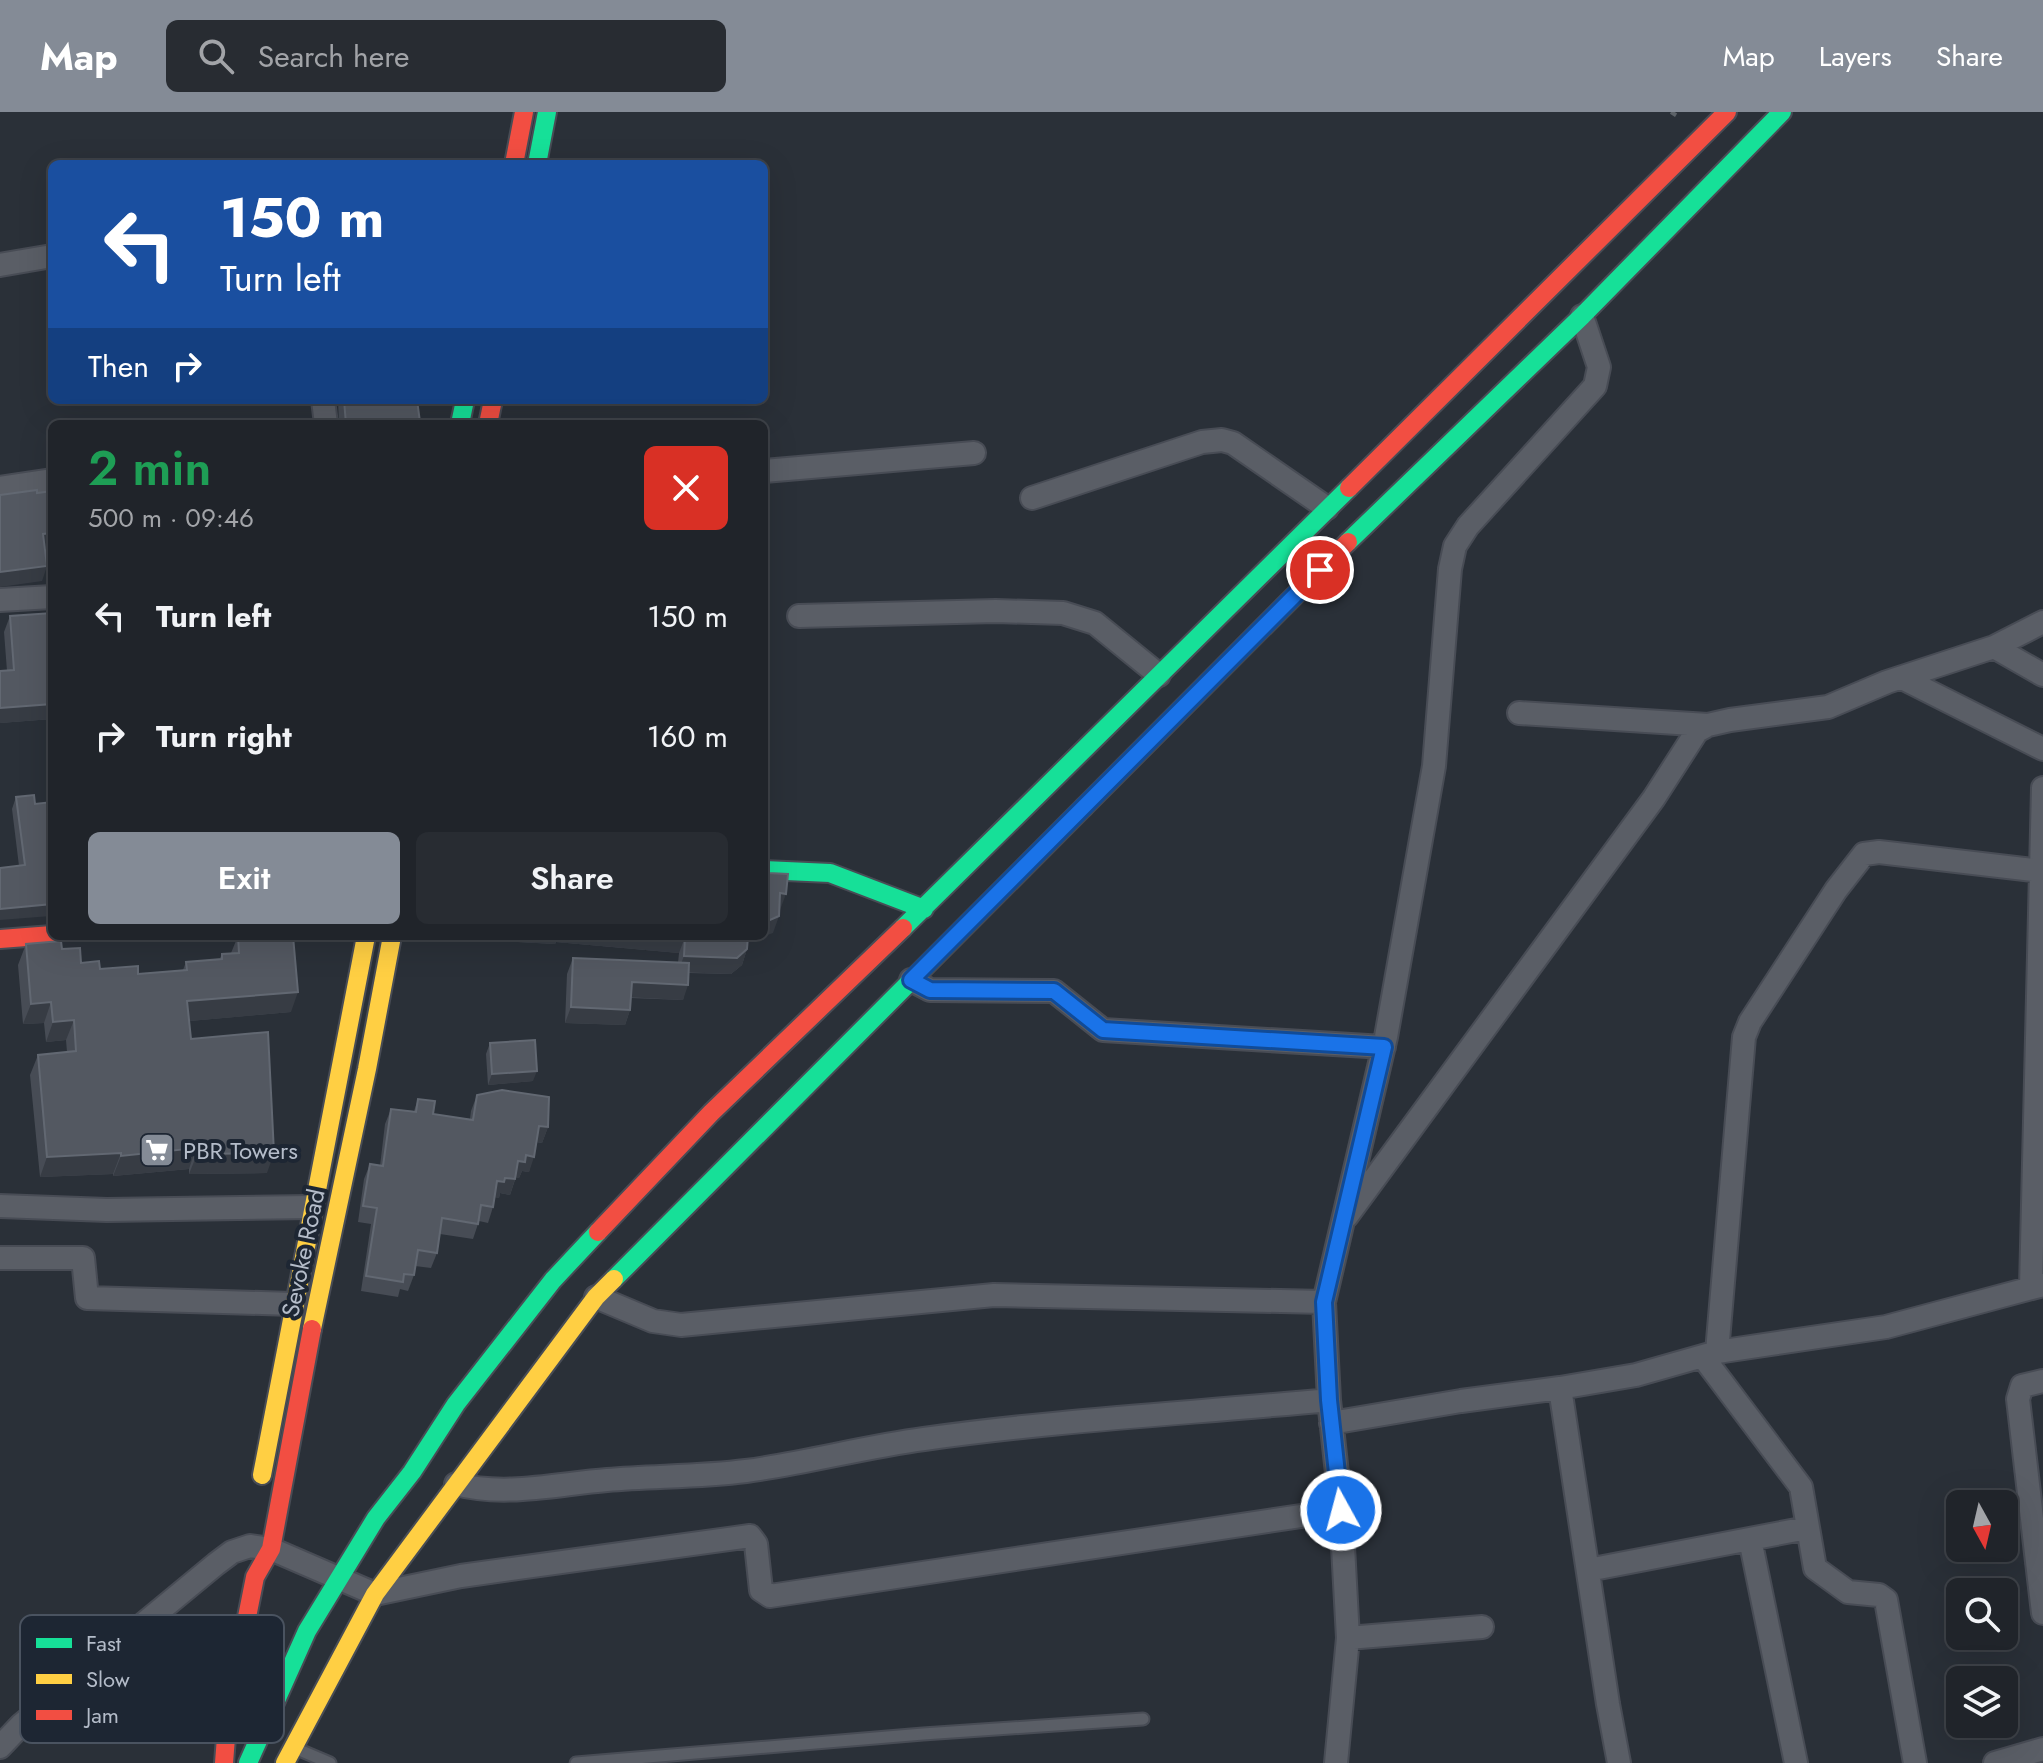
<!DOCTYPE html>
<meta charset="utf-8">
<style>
body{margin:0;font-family:Jost,sans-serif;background:#282c32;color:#f1f3f6;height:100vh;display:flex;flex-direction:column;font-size:30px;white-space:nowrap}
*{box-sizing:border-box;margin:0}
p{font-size:26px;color:#a2a4a8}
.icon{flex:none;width:44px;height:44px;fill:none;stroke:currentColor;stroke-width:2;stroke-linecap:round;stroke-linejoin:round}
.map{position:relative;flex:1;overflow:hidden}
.sheet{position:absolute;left:48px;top:308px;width:720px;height:520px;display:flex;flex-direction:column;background:#20242a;border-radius:12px;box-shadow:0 8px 32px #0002,0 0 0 2px #3d4147}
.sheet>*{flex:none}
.top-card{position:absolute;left:48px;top:48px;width:720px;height:244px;border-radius:12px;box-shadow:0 8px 32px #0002,0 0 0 2px #3d4147;background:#1a4fa0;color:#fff;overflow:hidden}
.needle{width:52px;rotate:172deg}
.controls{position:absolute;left:1946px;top:1378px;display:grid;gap:16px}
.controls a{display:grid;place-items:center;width:72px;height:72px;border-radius:12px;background:#20242a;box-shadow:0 8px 32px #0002,0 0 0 2px #3d4147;font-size:40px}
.pin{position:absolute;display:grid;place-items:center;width:68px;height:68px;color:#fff;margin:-34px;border:4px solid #fff;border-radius:50%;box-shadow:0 2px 8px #0007}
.me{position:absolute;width:88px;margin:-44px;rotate:353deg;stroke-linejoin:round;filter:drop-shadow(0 0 6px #0008)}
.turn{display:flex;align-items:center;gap:28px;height:168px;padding:0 40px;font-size:36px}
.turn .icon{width:104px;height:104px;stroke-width:2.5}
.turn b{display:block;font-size:56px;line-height:68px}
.then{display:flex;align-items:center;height:76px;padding:0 40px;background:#0003;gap:16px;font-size:30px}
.round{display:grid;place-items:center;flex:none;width:84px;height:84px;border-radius:12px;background:#282c32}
.overview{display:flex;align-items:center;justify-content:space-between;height:136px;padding:0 40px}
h1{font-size:48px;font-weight:600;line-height:60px;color:#1e9e55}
.button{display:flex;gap:16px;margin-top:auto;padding:16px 40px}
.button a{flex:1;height:92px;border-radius:12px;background:#848b96;color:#fff;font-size:32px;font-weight:600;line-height:92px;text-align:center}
.button a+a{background:#282c32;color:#f1f3f6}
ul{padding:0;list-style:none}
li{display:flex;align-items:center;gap:24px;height:120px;padding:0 40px}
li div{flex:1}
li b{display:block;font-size:30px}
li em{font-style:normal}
header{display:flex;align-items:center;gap:48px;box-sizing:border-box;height:112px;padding:0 40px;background:#848b96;color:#fff}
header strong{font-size:38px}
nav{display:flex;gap:44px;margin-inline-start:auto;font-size:28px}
.search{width:560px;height:72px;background:#282c32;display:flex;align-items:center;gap:20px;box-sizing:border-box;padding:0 28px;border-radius:12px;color:#a2a4a8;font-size:30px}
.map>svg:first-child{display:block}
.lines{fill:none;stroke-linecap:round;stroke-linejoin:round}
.lane-casing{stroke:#484c55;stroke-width:15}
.street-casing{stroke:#484c55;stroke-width:26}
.fast-casing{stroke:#484c55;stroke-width:22}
.slow-casing{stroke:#484c55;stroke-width:22}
.jam-casing{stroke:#484c55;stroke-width:22}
.path{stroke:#5c6268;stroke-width:4;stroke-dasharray:6 6;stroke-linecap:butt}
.lane{stroke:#5a5e66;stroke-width:11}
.street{stroke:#5a5e66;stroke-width:22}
.fast{stroke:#16e098;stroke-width:18}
.slow{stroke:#ffcf43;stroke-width:18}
.jam{stroke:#f24e42;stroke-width:18}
.wall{fill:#474c55}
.shaded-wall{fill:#373c44}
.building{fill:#535861;stroke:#626872;stroke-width:2}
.route-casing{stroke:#114b97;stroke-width:20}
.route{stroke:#1a73e8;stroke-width:14}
.labels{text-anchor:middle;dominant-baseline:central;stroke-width:8;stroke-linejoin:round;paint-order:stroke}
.poi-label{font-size:24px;fill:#b4bcc9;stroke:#1d2633;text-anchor:start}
.street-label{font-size:24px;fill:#b4bcc9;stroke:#1d2633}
.key{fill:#1d2633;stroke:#4a5360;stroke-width:2}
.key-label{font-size:22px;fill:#b4bcc9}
</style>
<header>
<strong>Map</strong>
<div class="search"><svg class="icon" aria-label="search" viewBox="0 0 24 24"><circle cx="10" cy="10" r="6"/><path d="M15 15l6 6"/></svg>Search here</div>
<nav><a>Map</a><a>Layers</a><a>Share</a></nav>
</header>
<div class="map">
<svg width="2043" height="1651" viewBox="0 0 2043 1651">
<rect width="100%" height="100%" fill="#2a3038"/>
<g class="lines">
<g class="lane-casing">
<path id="lane" d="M297 1637 330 1651
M576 1651 923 1622 1143 1607"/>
</g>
<g class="street-casing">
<path id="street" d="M0 153 52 144
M323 288 326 312
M764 359 974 341
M0 376 52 368
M1032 386 1202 330 1222 328 1233 331 1327 396
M0 488 52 485
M799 504 996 499 1063 501 1095 511 1159 563
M1994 535 2043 563
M1902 566 2043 637
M1519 601 1708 613
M911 868 930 878 1054 879 1103 918 1384 935
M0 1094 107 1098 312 1095
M1347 1104 1654 686 1697 619 1708 613 1730 608 1828 595 1887 570 1994 535 2043 510
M0 1146H83L87 1186 293 1192
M2031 1176 2043 676
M596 1185 653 1209 681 1213 994 1183 1324 1190
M1717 1240 1744 925 1750 910 1836 778 1864 742 1879 740 2041 759
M1703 1245 1801 1375 1815 1456 1848 1480 1879 1483 1886 1488 1915 1651
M2043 1269 2022 1274 2018 1287 2043 1501
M1560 1276 1608 1592 1619 1651
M1331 1311 1461 1289 1560 1276 1636 1263 1717 1240 1886 1215 2043 1173
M456 1372C505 1385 557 1372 607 1368 653 1364 699 1365 746 1359 806 1351 864 1335 924 1327 1058 1308 1194 1301 1329 1288
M1750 1427 1796 1651
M1588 1458 1807 1416
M1348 1526 1482 1515
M0 1635 21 1613 216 1452 232 1440 250 1434 271 1437 375 1482 461 1464 750 1424 756 1432 761 1478 770 1484 1341 1398
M1336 1651 1348 1526 1341 1398 1329 1288 1324 1190 1386 925 1434 654 1450 457 1455 434 1468 414 1595 274 1599 255 1582 204
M1995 1651 2043 1637"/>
</g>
<g class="fast-casing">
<path id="fast" d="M537 52 547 0
M460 312 465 288
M1348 430 1582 204 1782 0
M764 758 830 761 924 797
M903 816 1349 376
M614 1167 1084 695
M248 1651 307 1519 376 1406 412 1360 456 1292 553 1168 598 1120"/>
</g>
<g class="slow-casing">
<path id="slow" d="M312 1217 367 957 392 824
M262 1363 366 824
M285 1651 375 1482 596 1185 614 1167"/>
</g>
<g class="jam-casing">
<path id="jam" d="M514 52 524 0
M488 312 493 288
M1349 376 1727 0
M1084 695 1348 430
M0 827 52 823
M598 1120 711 1001 903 816
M224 1651 228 1600 255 1465 271 1437 312 1217"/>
</g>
<path class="path" d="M1671 0 1679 5"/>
<use href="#lane" class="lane"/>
<use href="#street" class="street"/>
<use href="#fast" class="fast"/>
<use href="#slow" class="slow"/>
<use href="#jam" class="jam"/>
</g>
<path class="wall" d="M338 288H417L420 310V312H339Z
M52 501V607L0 611V559H7L4 520 10 504Z
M16 685 35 692 52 690V804H51L19 754 12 697Z
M238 824 291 900 189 909 191 927 267 1061 189 1062V1057L113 1064V1062L40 1065 30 963 38 943 67 940 66 928 46 930 44 911 23 912 18 853 26 832 62 837 81 851 100 857 138 862 183 858 186 850 219 848 222 842 231 841Z
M480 824H748L747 837 742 853 731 862 689 861 683 888 631 886 630 898 625 913 565 911 567 862 573 846 678 851 679 841 556 830 555 832 480 828Z
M490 931 533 969 488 973 486 942Z
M477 983 548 1015 542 1031 536 1030 529 1060 522 1059 519 1066 516 1065 510 1083 500 1081 499 1086 495 1085 493 1095 488 1111 479 1109 473 1127 440 1122 437 1141 431 1156 415 1154 414 1163 408 1179 400 1177 398 1185 361 1179 371 1112 358 1110 364 1067 370 1052 380 1054 385 1012 391 997 414 999 418 987 433 1002 470 1007 471 999Z"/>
<path class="shaded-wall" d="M52 421V435L37 437 43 422Z
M47 454 42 469 0 475V460Z
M52 592V607L0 611V596Z
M780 781 786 782 780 798H774Z
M52 792 51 804 0 808V797Z
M779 804 773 821 764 824V807Z
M482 824H677L685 825 679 841 556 830 555 832 480 828Z
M747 837 742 853 731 862 678 860 684 844Z
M632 870 688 873 683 888 626 885Z
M298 880 291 900 179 910 187 889Z
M51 890 44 911 23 912 31 892Z
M571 895 630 898 625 913 565 911Z
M74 908 66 928 46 930 53 910Z
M537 959 533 969 488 973 492 962Z
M539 1014 548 1015 542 1031 533 1029Z
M196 1036 189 1057 113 1064 121 1044Z
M121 1041 113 1062 40 1065 47 1045Z
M274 1041 267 1061 189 1062 197 1042Z
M526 1043 534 1045 529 1060 522 1059 519 1066 512 1065 518 1049Z
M505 1066 515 1067 510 1083 500 1081 499 1086 492 1085 497 1069Z"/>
<path class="building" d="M344 288H417L420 310 406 312H346Z
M37 378V381L52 379V421L43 422 47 454 0 460V383Z
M52 501V592L0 596V559L14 558 10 504Z
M34 683 35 692 52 690V792L0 797V756L25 753 16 685Z
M764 759 768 761 788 762 786 782 780 781 779 804 770 808 764 807Z
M238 824H293L298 880 187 889 191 927 268 920 274 1041 197 1042 196 1036 121 1044V1041L47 1045 38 943 76 939 74 908 53 910 51 890 31 892 26 832 61 829 62 837 80 836 81 851 99 849 100 857 138 854V862L187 858 186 850 222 847V842L239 841Z
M677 824H748L747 837 737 846 684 844 685 825Z
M573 846 689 851 688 873 632 870 630 898 571 895Z
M535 928 537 959 492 962 490 931Z
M502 978 549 985 548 1015 539 1014 534 1045 526 1043 525 1050 518 1049 515 1067 505 1066 504 1070 497 1069 493 1095 481 1093 478 1112 442 1106 437 1141 418 1138 414 1163 404 1162 403 1170 366 1164 377 1096 363 1094 370 1052 383 1054 391 997 416 1000 418 987 435 989 433 1002 473 1008 477 983Z"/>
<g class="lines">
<g class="route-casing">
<path id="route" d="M1320 458 911 868 930 878 1054 879 1103 918 1384 935 1324 1190 1329 1288 1341 1398"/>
</g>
<use href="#route" class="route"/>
</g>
<defs>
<g id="supermarket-square" transform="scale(1.8)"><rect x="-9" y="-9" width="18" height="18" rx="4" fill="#848b96" stroke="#1d2633"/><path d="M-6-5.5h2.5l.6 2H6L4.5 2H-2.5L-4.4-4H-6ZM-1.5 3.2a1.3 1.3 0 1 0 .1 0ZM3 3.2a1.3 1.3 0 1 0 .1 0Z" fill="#fff"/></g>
</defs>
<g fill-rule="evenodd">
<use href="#supermarket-square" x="157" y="1038"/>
</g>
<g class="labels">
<g class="poi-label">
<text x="183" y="1038">PBR Towers</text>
</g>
<g class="street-label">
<text transform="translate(303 1141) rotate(-78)">Sevoke Road</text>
</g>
</g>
<rect x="20" y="1503" width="264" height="128" rx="12" class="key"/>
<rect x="36" y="1526" width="36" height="10" fill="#16e098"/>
<rect x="36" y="1562" width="36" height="10" fill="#ffcf43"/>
<rect x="36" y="1598" width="36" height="10" fill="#f24e42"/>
<g class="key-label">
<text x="86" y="1539">Fast</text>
<text x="86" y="1575">Slow</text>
<text x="86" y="1611">Jam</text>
</g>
</svg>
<div class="controls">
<a><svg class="needle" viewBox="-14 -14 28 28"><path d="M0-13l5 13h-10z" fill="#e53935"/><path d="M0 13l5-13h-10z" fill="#a2a4a8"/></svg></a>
<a><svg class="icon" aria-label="search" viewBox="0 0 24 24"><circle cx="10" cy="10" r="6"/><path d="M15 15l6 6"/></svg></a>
<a><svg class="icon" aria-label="layers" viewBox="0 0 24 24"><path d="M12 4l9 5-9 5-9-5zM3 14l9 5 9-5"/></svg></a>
</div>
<div class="pin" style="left:1320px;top:458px;background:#d93025"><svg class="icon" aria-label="arrive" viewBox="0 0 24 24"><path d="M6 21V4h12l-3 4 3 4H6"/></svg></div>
<svg class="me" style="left:1341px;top:1398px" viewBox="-20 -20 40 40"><circle r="17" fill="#1a73e8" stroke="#fff" stroke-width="3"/><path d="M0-11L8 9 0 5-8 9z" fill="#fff"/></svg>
<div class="top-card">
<div class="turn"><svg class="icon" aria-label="left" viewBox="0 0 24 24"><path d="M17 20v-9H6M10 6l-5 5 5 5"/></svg><div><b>150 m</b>Turn left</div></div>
<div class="then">Then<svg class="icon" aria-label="right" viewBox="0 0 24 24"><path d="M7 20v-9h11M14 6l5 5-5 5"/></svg></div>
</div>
<section class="sheet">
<div class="overview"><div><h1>2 min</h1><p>500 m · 09:46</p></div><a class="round" style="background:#d93025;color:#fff"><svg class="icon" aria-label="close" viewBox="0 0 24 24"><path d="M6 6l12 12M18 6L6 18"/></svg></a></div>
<ul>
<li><svg class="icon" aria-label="left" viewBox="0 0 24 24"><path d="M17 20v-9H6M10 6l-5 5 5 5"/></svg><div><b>Turn left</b></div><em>150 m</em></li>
<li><svg class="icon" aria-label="right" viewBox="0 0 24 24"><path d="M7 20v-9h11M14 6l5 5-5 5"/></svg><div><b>Turn right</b></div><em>160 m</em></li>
</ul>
<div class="button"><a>Exit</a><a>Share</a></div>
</section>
</div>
